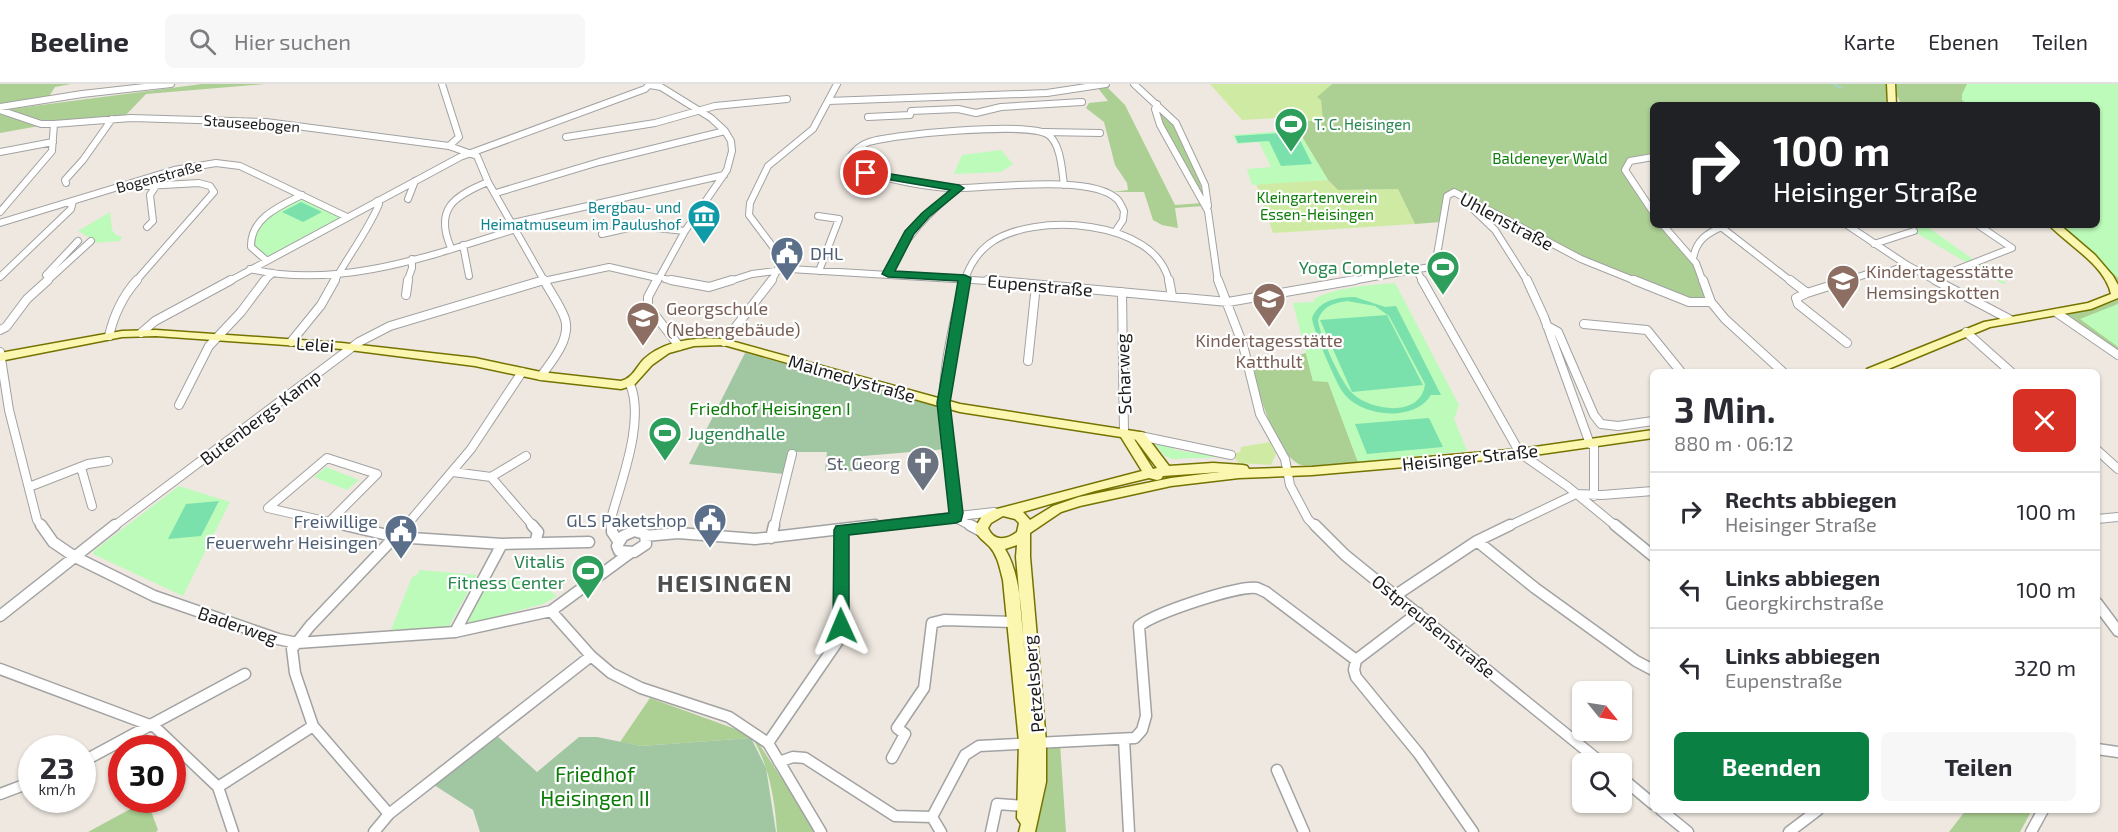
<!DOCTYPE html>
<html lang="de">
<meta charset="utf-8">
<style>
body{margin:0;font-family:"Exo 2",sans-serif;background:#f7f7f7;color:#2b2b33;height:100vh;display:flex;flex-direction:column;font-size:22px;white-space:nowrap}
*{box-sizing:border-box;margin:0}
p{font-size:20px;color:#7c7c81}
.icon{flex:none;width:33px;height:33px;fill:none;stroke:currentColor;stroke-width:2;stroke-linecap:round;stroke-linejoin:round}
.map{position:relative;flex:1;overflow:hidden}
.details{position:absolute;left:1650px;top:285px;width:450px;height:444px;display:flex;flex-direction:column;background:#fff;border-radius:9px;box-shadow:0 2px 4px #0004}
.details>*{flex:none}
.top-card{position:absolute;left:1650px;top:18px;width:450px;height:126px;border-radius:9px;box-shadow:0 2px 4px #0004;background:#202124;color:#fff;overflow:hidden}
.needle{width:39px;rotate:120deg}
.controls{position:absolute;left:1572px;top:597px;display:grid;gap:12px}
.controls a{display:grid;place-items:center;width:60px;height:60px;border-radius:9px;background:#fff;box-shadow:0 2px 4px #0004;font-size:30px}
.speed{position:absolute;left:18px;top:651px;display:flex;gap:12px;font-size:30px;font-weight:700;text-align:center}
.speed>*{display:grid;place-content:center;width:78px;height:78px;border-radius:50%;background:#fff;box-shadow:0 2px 4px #0004;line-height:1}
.speed small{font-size:15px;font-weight:400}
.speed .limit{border:9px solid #d22;background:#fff;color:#111}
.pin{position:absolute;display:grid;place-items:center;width:51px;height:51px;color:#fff;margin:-26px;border:3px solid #fff;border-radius:50%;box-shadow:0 2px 6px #0007}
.me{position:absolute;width:66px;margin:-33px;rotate:359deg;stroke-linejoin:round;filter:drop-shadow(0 0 4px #0008)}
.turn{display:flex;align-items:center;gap:21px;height:126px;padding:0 24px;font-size:27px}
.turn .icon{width:78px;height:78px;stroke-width:2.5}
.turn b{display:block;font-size:42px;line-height:51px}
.round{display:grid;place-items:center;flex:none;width:63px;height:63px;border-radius:9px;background:#f7f7f7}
.summary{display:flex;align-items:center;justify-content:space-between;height:102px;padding:0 24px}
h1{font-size:36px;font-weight:700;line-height:45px}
.action{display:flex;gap:12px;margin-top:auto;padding:12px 24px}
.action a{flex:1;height:69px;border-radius:9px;background:#0b8043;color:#fff;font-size:24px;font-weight:700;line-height:69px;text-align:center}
.action a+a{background:#f7f7f7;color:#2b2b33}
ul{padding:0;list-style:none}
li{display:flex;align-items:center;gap:18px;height:78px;padding:0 24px;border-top:2px solid #e1e1e2}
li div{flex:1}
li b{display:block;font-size:22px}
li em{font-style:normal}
header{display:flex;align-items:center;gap:36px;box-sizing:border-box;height:84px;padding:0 30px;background:#fff;border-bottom:2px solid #e1e1e2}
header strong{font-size:28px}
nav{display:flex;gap:33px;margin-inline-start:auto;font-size:21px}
.search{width:420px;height:54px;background:#f7f7f7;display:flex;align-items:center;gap:15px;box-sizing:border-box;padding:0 21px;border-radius:9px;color:#7c7c81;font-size:22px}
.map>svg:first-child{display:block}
.grass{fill:#cfeba3}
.forest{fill:#accf93}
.cemetery{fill:#a0c7a2}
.park{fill:#bcfbba}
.pitch{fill:#7ae1ad;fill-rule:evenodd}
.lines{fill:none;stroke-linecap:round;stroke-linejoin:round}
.stream{stroke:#9ed7de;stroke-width:1.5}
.street-far2-casing{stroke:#a2a2a2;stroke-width:8}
.street-far1-casing{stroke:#a2a2a2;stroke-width:10}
.street-casing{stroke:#a2a2a2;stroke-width:13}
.secondary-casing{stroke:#757300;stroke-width:3}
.street-far2{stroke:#fff;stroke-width:6}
.street-far1{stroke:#fff;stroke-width:8}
.street{stroke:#fff;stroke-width:10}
.secondary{fill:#fcf7b0;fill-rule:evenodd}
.route{fill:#0b8043;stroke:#07532c;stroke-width:1.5}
.labels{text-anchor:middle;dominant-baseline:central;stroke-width:4.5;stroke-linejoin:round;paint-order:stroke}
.far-street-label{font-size:15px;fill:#1b1b1b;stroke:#fff}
.far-leisure-label{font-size:15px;fill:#27864d;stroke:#fff;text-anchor:start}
.far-park-label{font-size:15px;fill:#0b7c06;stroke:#fff}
.far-culture-label{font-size:15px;fill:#0d838f;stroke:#fff;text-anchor:end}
.street-label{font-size:18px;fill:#1b1b1b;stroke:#fff}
.service-label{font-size:18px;fill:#4e5e75;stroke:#fff;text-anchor:end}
.leisure-label{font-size:18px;fill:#27864d;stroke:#fff;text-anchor:end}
.education-label{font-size:18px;fill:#785e54;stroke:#fff;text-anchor:start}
.park-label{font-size:18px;fill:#0b7c06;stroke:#fff}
.worship-label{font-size:18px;fill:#5b616d;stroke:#fff;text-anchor:end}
.near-park-label{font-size:21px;fill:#0b7c06;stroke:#fff}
.district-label{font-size:24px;font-weight:bold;letter-spacing:1.5px;fill:#4e4e4e;stroke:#fff}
</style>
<header>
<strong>Beeline</strong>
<div class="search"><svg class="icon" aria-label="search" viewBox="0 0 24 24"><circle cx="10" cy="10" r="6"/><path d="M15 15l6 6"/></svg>Hier suchen</div>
<nav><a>Karte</a><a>Ebenen</a><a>Teilen</a></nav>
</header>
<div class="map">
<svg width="2118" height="748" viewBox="0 0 2118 748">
<rect width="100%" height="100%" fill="#eee8e0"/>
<path class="grass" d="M1210 0H1332L1321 16 1324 37 1293 38 1290 33 1242 36Z
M1328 96 1338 106 1398 105 1415 140 1273 149 1256 100Z
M1270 358 1276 370 1271 381 1238 379 1233 370 1240 368 1241 363Z"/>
<path class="forest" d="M0 0H71L55 3 48 14 0 23Z
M202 0H265L146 10 124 33 44 39 3 26Z
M1332 0H1887L1886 21H1653V73L1629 77 1626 91 1653 131V141H1660L1692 175 1709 217 1702 219 1582 175 1451 107 1441 138 1415 140 1398 105 1338 106 1328 96 1293 38 1323 36 1321 16 1317 13Z
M1893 0H2118V270L2058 229 2118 209 2077 159 2097 141V21H1901C1899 13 1894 9 1893 0Z
M1106 2 1125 21 1175 121 1202 119 1204 122 1175 124 1178 144 1162 141 1153 136 1144 108H1112L1128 106 1127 99 1115 81 1104 38 1086 24 1089 19 1108 17 1098 4Z
M1157 25C1161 27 1166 30 1169 33 1183 48 1203 104 1207 124L1162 42Z
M0 27 39 42 0 49Z
M1306 269 1313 297H1328L1358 378C1343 379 1314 385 1301 381 1277 373 1257 305 1252 282Z
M650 614 741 647 751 654 641 662 620 658Z
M755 654 792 710 814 748H777C775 717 769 681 753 655Z
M1042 660H1060L1066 748H1035Z
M147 716 158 746 156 748H88Z
M1966 726H2032L2020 748H1949Z"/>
<path class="cemetery" d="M745 269 937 320 947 365 863 372 860 387H825L827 368H789L783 390 689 380Z
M495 650 537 688 579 653H597L641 662 751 654 766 684 776 748H480L473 726 434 701Z"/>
<path class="park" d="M1967 0H2118V194L2059 141H2097V21H1968L1962 16V10Z
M1298 46 1328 96 1252 101 1247 85 1271 83 1259 58 1237 60 1233 51Z
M1001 66 1013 80 1001 88 954 90 962 71Z
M302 111 347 133 266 176 253 163V150L275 126Z
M110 128 112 146 117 152H122L120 157 93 159 94 156 78 147Z
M1903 141H1925L2006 199 2003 200Z
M1395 199 1459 321 1454 335 1467 367 1358 378 1328 298 1313 297 1293 219 1314 218V215C1337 203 1370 201 1395 199Z
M2118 220V263L2080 235Z
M1152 357 1166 359 1175 366 1222 373 1172 375 1165 372Z
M326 383 359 396 347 406 314 393Z
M179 402 230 418 183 512 93 470 95 466Z
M420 486 477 491 449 542 391 546 412 493 416 492Z
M490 495 537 498 557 512 543 520 467 540Z"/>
<path class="pitch" d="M1296 48 1312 80 1281 82 1269 57 1238 59 1235 52Z
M301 118 322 128 303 138 282 128Z
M1355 213 1385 223 1396 222 1441 311H1431C1414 339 1359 333 1342 307 1335 296 1313 246 1312 234 1319 216 1337 213 1355 213ZM1347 217 1375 222 1389 232 1425 300C1421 334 1372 327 1353 310 1342 301 1319 250 1318 236 1323 222 1334 219 1347 217Z
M1387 231 1423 301 1352 308 1320 236Z
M1429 334 1443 363 1367 370 1355 340Z
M219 417 201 452 168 455 186 420Z"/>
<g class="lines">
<path class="stream" d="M1834 0 1841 4"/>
<g class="street-far2-casing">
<path id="street-far2" d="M442 0 459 53 449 62 477 72 488 98 545 198
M1134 0 1176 39 1205 101 1208 122
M650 1 661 3 711 34 725 47 731 57 732 67 727 86 685 147 657 198
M828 17 1047 9 1106 0
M1157 20 1155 25 1160 41 1208 127 1218 198
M0 26V23L82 10 171 0
M0 26 41 40H54L52 67 0 128
M868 33 910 31 911 27 958 25 976 29 1001 23 1082 18
M54 40 131 34 266 38 449 62
M1044 48 1100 49
M566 53 655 39 715 22 787 15
M0 68 53 58
M1653 73 1630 77 1625 86 1653 128
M66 99 65 96 83 76 112 35
M1064 101C1062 87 1061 58 1047 50 1026 38 894 50 869 58 860 61 854 66 849 75 855 89 871 90 884 93 908 99 933 104 957 104 993 104 1091 90 1117 115 1120 118 1122 123 1124 127L1123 136 1115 148
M128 103 199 99 210 102 214 108 135 198
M496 109 599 78 725 47
M1465 112 1473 125 1495 146 1528 198
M408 115 415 97
M818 132 839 135 819 187
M0 139 174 86 216 79 240 82 347 133
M513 139 724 91
M1663 141 1696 179 1703 198
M1847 141 1907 181 1938 198
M147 143 153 137 150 111 156 102
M1721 143 1792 198
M602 150 637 142 685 147
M1874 160 1914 147
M463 161 469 192
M451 164C434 125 454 112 488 98
M1693 175C1696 156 1707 149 1724 142
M266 176 251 163C250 134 280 122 302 111
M250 185C338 206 433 171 516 145
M1417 187 1423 198
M888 190C904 154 928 128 959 104
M46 191 78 157
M0 193 71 125 73 117
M665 195 679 198
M1933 195 2012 164 1978 141
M46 198 91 157
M228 198 460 73 645 5 650 0
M263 198 273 189
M334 198C348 172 368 147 379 120L377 117
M407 198 412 184V175
M539 198 609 183 657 194
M727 198 752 190 790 185 1004 198
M771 198 781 179 776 167 749 131 750 119 768 82 813 45 837 0
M964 198C969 182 976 170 989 160 1032 127 1157 135 1169 198
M1346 198 1430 183 1436 177 1447 112 1454 108 1581 175 1638 198
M1843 198 1873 188 1880 191 1907 181"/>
</g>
<g class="street-far1-casing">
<path id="street-far1" d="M657 196 648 213V222L679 262
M671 196 709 203 732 196
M988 196 1228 218 1355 196
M1169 196 1172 212
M1218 196 1243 261 1260 330 1285 375 1290 401 1308 435 1316 443
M1422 196 1520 369 1567 402 1617 443
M1527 196 1544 233 1590 360
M1634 196 1689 218H1711
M1703 196 1711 218 1725 235 1783 288
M1790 196 1807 209 1796 214 1798 220 1847 259
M1935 196 2009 235
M1122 208 1124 349
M1807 209 1848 196
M406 211 408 196
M2057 229 2118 271
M1584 240 1647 246 1681 288
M1547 242 1558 248 1594 331 1601 340 1618 342 1653 337
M0 246 6 243 27 215 48 196
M1966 248 2011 288
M141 249 155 237 231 196
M109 252C114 230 122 213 137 196
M291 258 321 221 335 196
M724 258 772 196
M0 268 9 326 37 436 42 443
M1028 277 1036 201
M541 292C552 277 571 255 565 235 561 222 550 208 544 196
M179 321 209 262 241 228 265 196
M1140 352 1231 371
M1594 359V412
M2097 366 2118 385
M327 374 377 390 329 438 268 424Z
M79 384 82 387 92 422
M453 388 491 393 526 372
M491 393 534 443
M29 403 88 380 108 377
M1576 410 1602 411 1653 407
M956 434C956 397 946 361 944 324 942 287 955 232 965 196
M956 434 973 443
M2097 435 2118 433
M329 438 351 443
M113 443 359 258 390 242 544 196
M405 443 471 365 522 288
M612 443V431C622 395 645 336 630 300
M774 443 792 370
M862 443 994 428
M1507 443 1576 410"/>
</g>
<g class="street-casing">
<path id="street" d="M41 441 53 458 75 473 154 512 278 555 297 559 455 548 551 527 630 469
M345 441 396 453 502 460 589 458
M532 441 538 448 535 459
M612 441V448L618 457
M970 441 983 448
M1315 441 1345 471 1603 680
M1615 441 1653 472
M634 447 645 450 646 460 634 468 619 467 617 462 623 452Z
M645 452 678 449 755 455 875 441
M771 454 774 441
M1477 457 1535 504 1636 577 1653 586
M1396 511 1477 457 1510 441
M2097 519 2118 547
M551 527 591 572 611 589 641 604 729 633 768 659 821 748
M1418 529 1356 576 1354 586 1356 593 1419 670 1473 748
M0 532 115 441
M455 548 502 460
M0 585 155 643 218 703 233 748
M1124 655 1129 748
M768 659 838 557 841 538 842 446
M2097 665 2118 668
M892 674 905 650 897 644 924 604 932 539 944 536 1013 538
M82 678 245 590
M779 678 793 673 805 674 895 732 932 733
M1277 686 1304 748
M1622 694 1653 720
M218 703 313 642
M0 710 32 698
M1661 726 1688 748
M389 730 313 642 295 589 292 565 310 542 406 441
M932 733 965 671 979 662 1135 654 1142 646 1146 632 1139 542C1155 529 1238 501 1257 504 1260 505 1263 507 1266 508L1356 576
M932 733 941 748
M374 748 389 730 591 572
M991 748 997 720 1025 722
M1789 748 1818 726
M2031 748 2043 726"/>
</g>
<g class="secondary-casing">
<path id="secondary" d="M1887 0H1895L1896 21H1888Z
M2049 141H2060L2095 171 2113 192 2118 201V214L2091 225 1990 243 1881 288H1865L1867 285 1984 238 2088 219 2111 210C2105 181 2068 161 2049 141Z
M156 246 342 259 475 274 541 288 621 297C633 294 636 283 644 275 665 256 697 253 724 255L960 320 1140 348 1144 349 1169 382 1213 379 1243 381 1247 382 1249 385 1312 383 1520 365 1653 346V354L1520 373 1312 391 1239 394 1171 402 1080 422 1061 428 1030 449V473L1046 658V698L1035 748H1019L1021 740 1017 734 1019 658 1003 496C1000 485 998 472 990 463 984 456 978 455 975 444L982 432 993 426 1142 387 1121 353 960 328 724 261 694 262 669 269 652 281 634 301 621 305 541 296 475 282 342 265 156 252 122 253 0 277V269L122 247ZM1134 355 1136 356 1157 384 1153 385ZM1220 388 1171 394 1079 413 1053 422 1030 436 1023 428 1095 407 1149 394 1157 396 1161 395 1163 392ZM1003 432 1015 435 1019 439 1017 448C1007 456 994 458 988 444L991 439ZM1017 461 1016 473 1025 573C1021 538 1023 495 1005 465Z"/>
</g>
<use href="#street-far2" class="street-far2"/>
<use href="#street-far1" class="street-far1"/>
<use href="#street" class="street"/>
<use href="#secondary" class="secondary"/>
</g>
<path class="route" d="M866 86 959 101 964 104 929 133 914 150 895 187 965 191 971 194 950 319 963 429 961 437 956 439 849 451V542L847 546 841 548 836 546 833 542 834 446 836 442 949 429 937 319 958 197 888 193 882 190 905 147 922 129 950 106 862 91V87Z"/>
<defs>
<g id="stadium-pin" transform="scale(1.725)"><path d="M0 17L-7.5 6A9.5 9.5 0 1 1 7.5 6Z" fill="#2e9e5b" stroke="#fff"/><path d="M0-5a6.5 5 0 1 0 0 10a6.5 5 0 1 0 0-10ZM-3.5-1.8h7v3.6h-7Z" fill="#fff"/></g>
<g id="museum-pin" transform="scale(1.725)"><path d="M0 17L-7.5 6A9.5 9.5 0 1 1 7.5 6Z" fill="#0f9aa8" stroke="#fff"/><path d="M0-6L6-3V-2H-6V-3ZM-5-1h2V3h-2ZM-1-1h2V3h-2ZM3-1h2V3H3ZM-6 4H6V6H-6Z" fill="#fff"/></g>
<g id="civic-pin" transform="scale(1.725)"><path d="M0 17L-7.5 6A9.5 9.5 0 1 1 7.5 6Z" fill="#5c6f8a" stroke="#fff"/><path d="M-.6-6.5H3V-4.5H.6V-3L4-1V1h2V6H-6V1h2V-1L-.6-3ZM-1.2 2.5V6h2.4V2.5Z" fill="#fff"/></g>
<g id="school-pin" transform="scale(1.725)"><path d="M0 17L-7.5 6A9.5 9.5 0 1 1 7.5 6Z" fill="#8d6e63" stroke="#fff"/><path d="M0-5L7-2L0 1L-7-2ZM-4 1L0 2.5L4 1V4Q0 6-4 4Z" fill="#fff"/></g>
<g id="church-pin" transform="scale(1.725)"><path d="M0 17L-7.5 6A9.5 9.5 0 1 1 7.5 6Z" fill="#6b7280" stroke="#fff"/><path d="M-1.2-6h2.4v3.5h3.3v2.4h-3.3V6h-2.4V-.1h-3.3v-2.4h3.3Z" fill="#fff"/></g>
</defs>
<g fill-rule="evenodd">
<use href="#stadium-pin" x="1291" y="40"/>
<use href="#museum-pin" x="704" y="132"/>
<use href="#civic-pin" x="787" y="169"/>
<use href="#stadium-pin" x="1443" y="183"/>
<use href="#school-pin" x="1843" y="197"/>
<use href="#school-pin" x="1269" y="215"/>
<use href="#school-pin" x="643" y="234"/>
<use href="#stadium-pin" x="665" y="349"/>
<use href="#church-pin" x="923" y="379"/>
<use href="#civic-pin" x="710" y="436"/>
<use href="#civic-pin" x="401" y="447"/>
<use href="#stadium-pin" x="588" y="487"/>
</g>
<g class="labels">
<g class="far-street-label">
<text transform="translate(252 39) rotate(4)">Stauseebogen</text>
<text transform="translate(159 92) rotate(-15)">Bogenstraße</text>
</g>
<g class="far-leisure-label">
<text x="1314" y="40">T. C. Heisingen</text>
</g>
<g class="far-park-label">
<text x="1550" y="74">Baldeneyer Wald</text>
<text x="1317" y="113">Kleingartenverein<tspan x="1317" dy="17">Essen-Heisingen</tspan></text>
</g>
<g class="far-culture-label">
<text x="681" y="123">Bergbau- und<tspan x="681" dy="17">Heimatmuseum im Paulushof</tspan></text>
</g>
<g class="street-label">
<text transform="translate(1507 137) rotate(28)">Uhlenstraße</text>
<text transform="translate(1040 201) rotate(5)">Eupenstraße</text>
<text transform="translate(315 260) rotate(4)">Lelei</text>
<text transform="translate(1123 290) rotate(-92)">Scharweg</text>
<text transform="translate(852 294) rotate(16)">Malmedystraße</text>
<text transform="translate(260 333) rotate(-37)">Butenbergs Kamp</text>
<text transform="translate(1470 373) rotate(-6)">Heisinger Straße</text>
<text transform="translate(238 541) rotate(19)">Baderweg</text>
<text transform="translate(1434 542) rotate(39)">Ostpreußenstraße</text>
<text transform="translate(1033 600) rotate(-95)">Petzelsberg</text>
</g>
<g class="service-label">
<text x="810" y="169" text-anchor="start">DHL</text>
<text x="687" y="436">GLS Paketshop</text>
<text x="378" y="437">Freiwillige<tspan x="378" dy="21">Feuerwehr Heisingen</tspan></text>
</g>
<g class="leisure-label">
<text x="1420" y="183">Yoga Complete</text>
<text x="688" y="349" text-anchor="start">Jugendhalle</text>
<text x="565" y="477">Vitalis<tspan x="565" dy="21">Fitness Center</tspan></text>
</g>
<g class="education-label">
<text x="1866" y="187">Kindertagesstätte<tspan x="1866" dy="21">Hemsingskotten</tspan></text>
<text x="666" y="224">Georgschule<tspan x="666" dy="21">(Nebengebäude)</tspan></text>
<text x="1269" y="256" text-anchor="middle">Kindertagesstätte<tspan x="1269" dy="21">Katthult</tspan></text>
</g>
<g class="park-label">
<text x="770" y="324">Friedhof Heisingen I</text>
</g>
<g class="worship-label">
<text x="900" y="379">St. Georg</text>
</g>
<g class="near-park-label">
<text x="595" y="689">Friedhof<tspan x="595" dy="24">Heisingen II</tspan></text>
</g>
<g class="district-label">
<text x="725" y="498">HEISINGEN</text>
</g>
</g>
</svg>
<div class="controls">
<a><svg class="needle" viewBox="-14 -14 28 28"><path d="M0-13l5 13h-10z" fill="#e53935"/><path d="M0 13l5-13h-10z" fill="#7c7c81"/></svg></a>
<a><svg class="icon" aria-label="search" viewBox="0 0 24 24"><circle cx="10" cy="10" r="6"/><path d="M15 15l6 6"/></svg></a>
</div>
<div class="speed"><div>23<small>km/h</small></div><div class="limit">30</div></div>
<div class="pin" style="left:866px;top:89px;background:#d93025"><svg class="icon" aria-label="arrive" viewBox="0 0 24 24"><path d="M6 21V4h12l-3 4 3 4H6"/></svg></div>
<svg class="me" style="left:841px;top:542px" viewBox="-20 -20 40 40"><path d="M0-17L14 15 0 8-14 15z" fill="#0b8043" stroke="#fff" stroke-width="4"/></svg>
<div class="top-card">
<div class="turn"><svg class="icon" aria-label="right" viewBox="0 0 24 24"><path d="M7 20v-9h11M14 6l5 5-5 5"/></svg><div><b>100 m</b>Heisinger Straße</div></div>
</div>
<section class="details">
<div class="summary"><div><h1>3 Min.</h1><p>880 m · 06:12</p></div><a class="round" style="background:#d93025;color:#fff"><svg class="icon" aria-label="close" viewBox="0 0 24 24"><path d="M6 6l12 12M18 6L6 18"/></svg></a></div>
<ul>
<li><svg class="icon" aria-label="right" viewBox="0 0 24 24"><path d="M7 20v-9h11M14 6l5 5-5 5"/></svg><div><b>Rechts abbiegen</b><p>Heisinger Straße</p></div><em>100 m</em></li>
<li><svg class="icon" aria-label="left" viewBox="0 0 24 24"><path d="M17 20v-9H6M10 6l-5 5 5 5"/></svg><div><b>Links abbiegen</b><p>Georgkirchstraße</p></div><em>100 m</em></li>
<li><svg class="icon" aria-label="left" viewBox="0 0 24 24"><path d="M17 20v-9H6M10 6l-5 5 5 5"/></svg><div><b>Links abbiegen</b><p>Eupenstraße</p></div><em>320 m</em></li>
</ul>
<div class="action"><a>Beenden</a><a>Teilen</a></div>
</section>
</div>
